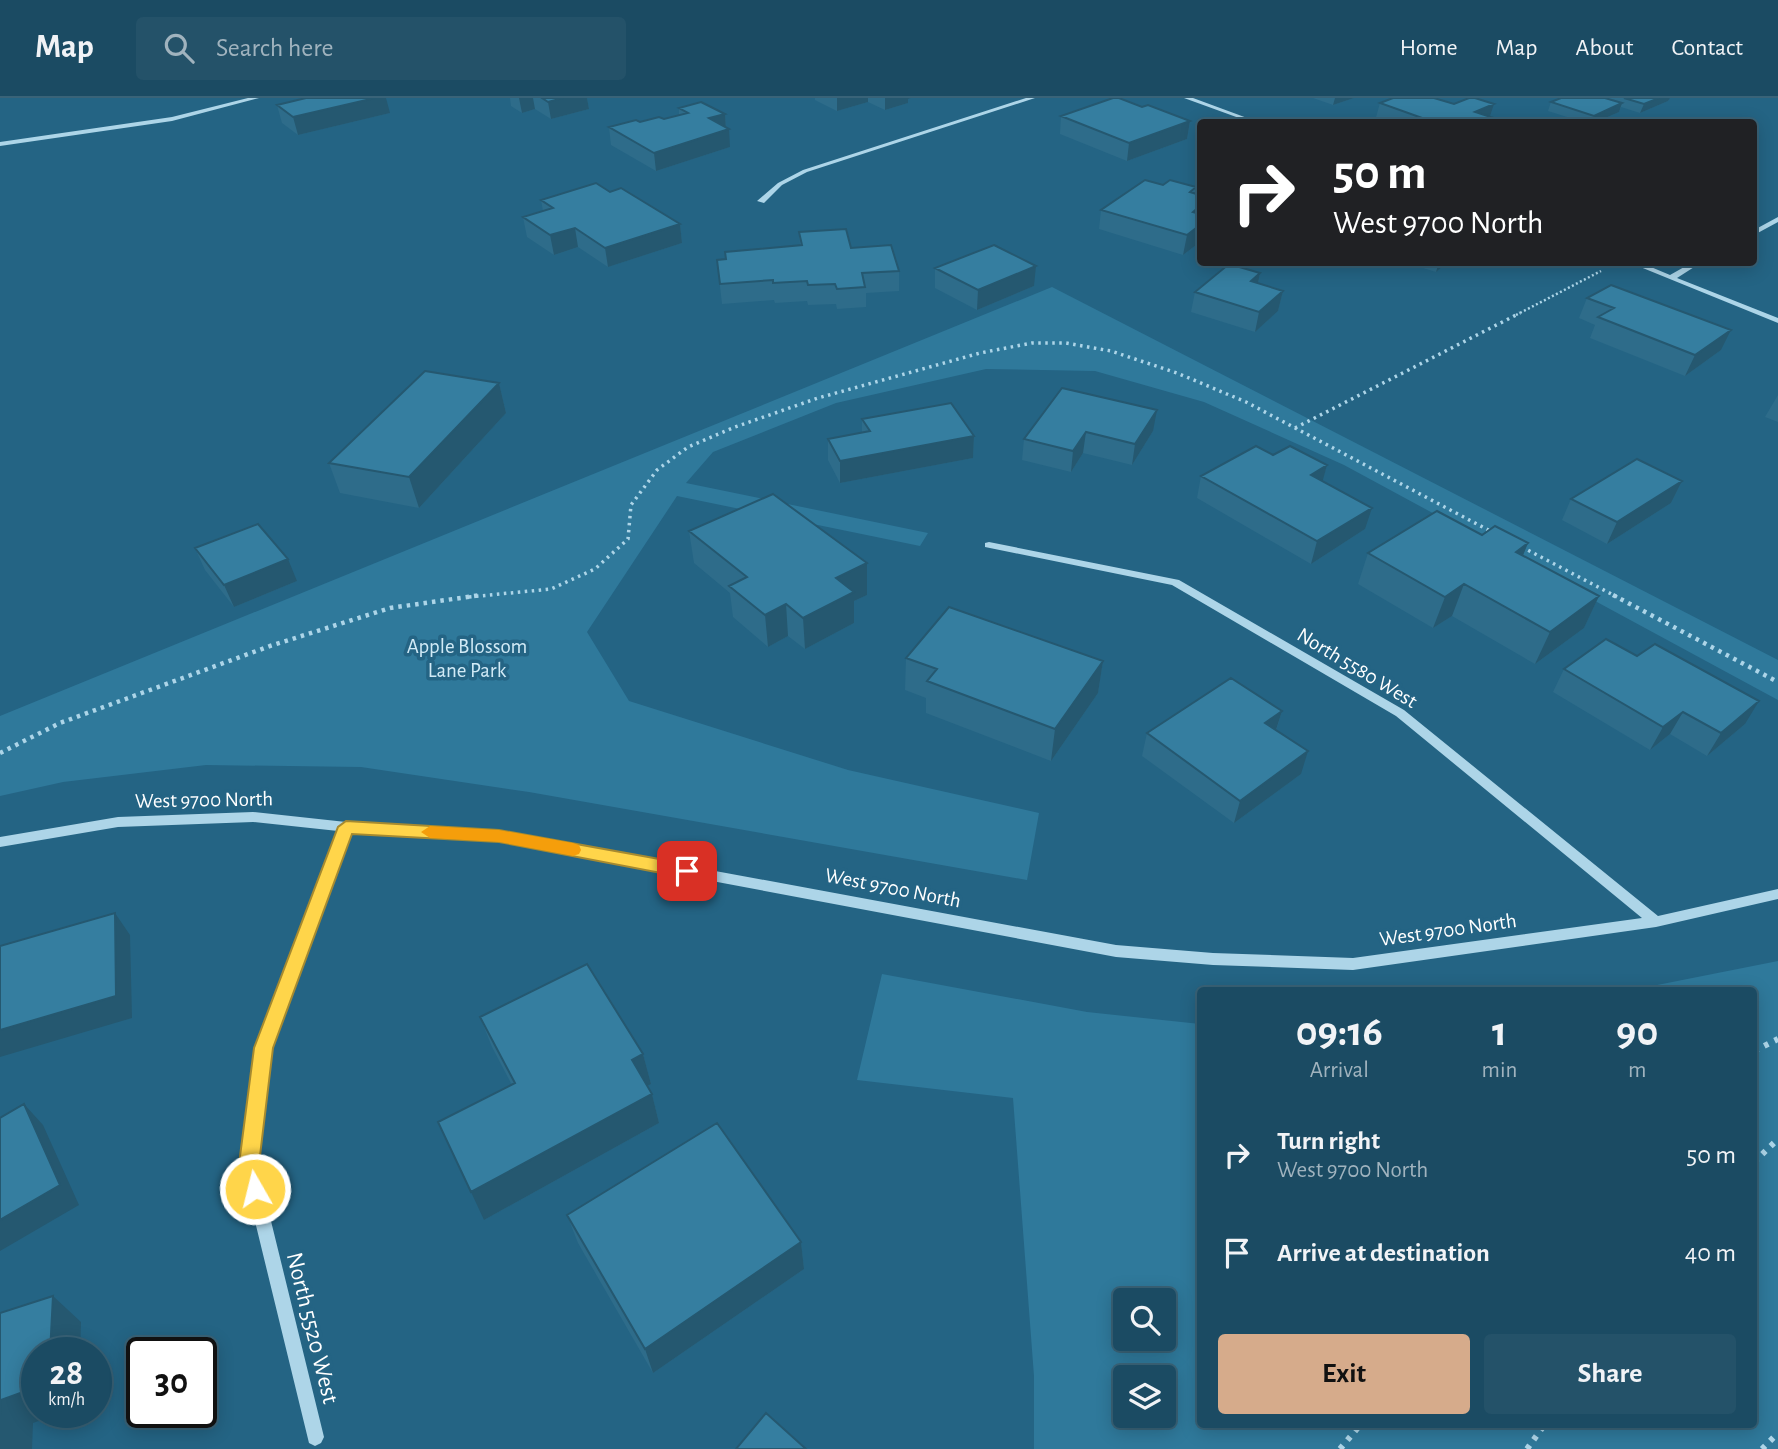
<!DOCTYPE html>
<style>
body{margin:0;font-family:"Alegreya Sans",sans-serif;background:#245269;color:#f1f3f6;height:100vh;display:flex;flex-direction:column;font-size:26px;white-space:nowrap}
*{box-sizing:border-box;margin:0}
p{font-size:23px;color:#a0b3be}
.icon{flex:none;width:38px;height:38px;fill:none;stroke:currentColor;stroke-width:2;stroke-linecap:round;stroke-linejoin:round}
.map{position:relative;flex:1;overflow:hidden}
.panel{position:absolute;left:1197px;top:889px;width:560px;height:441px;display:flex;flex-direction:column;background:#1b4b63;border-radius:7px;box-shadow:0 4px 18px #0003,0 0 0 2px #396378}
.panel>*{flex:none}
.hud{position:absolute;left:1197px;top:21px;width:560px;height:147px;border-radius:7px;box-shadow:0 4px 18px #0003,0 0 0 2px #396378;background:#202124;color:#fff;overflow:hidden}
.buttons{position:absolute;left:1113px;top:1190px;display:grid;gap:14px}
.buttons a{display:grid;place-items:center;width:63px;height:63px;border-radius:7px;background:#1b4b63;box-shadow:0 4px 18px #0003,0 0 0 2px #396378;font-size:35px}
.speed{position:absolute;left:21px;top:1239px;display:flex;gap:14px;font-size:35px;font-weight:700;text-align:center}
.speed>*{display:grid;place-content:center;width:91px;height:91px;border-radius:50%;background:#1b4b63;box-shadow:0 4px 18px #0003,0 0 0 2px #396378;line-height:1}
.speed small{font-size:18px;font-weight:400}
.speed .limit{border:4px solid #111;border-radius:10px;background:#fff;color:#111}
.pin{position:absolute;display:grid;place-items:center;width:60px;height:60px;color:#fff;margin:-30px;border-radius:14px;box-shadow:0 4px 10px #0006}
.me{position:absolute;width:77px;margin:-38px;rotate:352deg;stroke-linejoin:round;filter:drop-shadow(0 0 5px #0008)}
.turn{display:flex;align-items:center;gap:24px;height:147px;padding:0 21px;font-size:32px}
.turn .icon{width:91px;height:91px;stroke-width:2.5}
.turn b{display:block;font-size:49px;line-height:60px}
.eta{display:flex;justify-content:space-evenly;align-items:center;height:119px;text-align:center}
.eta b{font-size:42px;font-weight:700;line-height:49px}
.primary-button{display:flex;gap:14px;margin-top:auto;padding:14px 21px}
.primary-button a{flex:1;height:80px;border-radius:7px;background:#d6ab8b;color:#111;font-size:28px;font-weight:700;line-height:80px;text-align:center}
.primary-button a+a{background:#245269;color:#f1f3f6}
ul{padding:0;list-style:none}
li{display:flex;align-items:center;gap:21px;height:98px;padding:0 21px}
li div{flex:1}
li b{display:block;font-size:26px}
li em{font-style:normal}
header{display:flex;align-items:center;gap:42px;box-sizing:border-box;height:98px;padding:0 35px;background:#1b4b63;border-bottom:2px solid #396378}
header strong{font-size:33px}
nav{display:flex;gap:38px;margin-inline-start:auto;font-size:24px}
.search{width:490px;height:63px;background:#245269;display:flex;align-items:center;gap:18px;box-sizing:border-box;padding:0 24px;border-radius:7px;color:#a0b3be;font-size:26px}
.map>svg:first-child{display:block}
.green{fill:#2f799b;fill-rule:evenodd}
.lines{fill:none;stroke-linecap:round;stroke-linejoin:round}
.path-far3{stroke:#add5e8;stroke-width:2.5;stroke-dasharray:2 2.5;stroke-linecap:butt}
.path-far2{stroke:#add5e8;stroke-width:3.5;stroke-dasharray:2.5 4.5;stroke-linecap:butt}
.path-far1{stroke:#add5e8;stroke-width:4.5;stroke-dasharray:3.5 5;stroke-linecap:butt}
.path{stroke:#add5e8;stroke-width:6;stroke-dasharray:4.5 7;stroke-linecap:butt}
.minor{fill:#add5e8;fill-rule:evenodd}
.wall{fill:#2e6c8a}
.shaded-wall{fill:#255870}
.building{fill:#357ea0;stroke:#255870;stroke-width:2}
.route{fill:#ffd54a;stroke:#a68a30;stroke-width:2}
.slow{fill:#f59e0b}
.labels{text-anchor:middle;dominant-baseline:central;stroke-width:7;stroke-linejoin:round;paint-order:stroke}
.park-label{font-size:21px;fill:#d1eaf6;stroke:#246484}
.street-label{font-size:21px;fill:#fff;stroke:#246484}
.near-street-label{font-size:24px;fill:#fff;stroke:#246484}
</style>
<header>
<strong>Map</strong>
<div class="search"><svg class="icon" aria-label="search" viewBox="0 0 24 24"><circle cx="10" cy="10" r="6"/><path d="M15 15l6 6"/></svg>Search here</div>
<nav><a>Home</a><a>Map</a><a>About</a><a>Contact</a></nav>
</header>
<div class="map">
<svg width="1778" height="1351" viewBox="0 0 1778 1351">
<rect width="100%" height="100%" fill="#246484"/>
<path class="green" d="M1052 189 1778 562V602L1344 367 1204 304 1095 273 986 271 836 305 713 354 686 385 928 435 920 448 677 398 587 534 629 603 848 672 1039 715 1027 782 529 694 361 669 206 667 63 684 0 698V618Z
M1778 863V1351H1034V1278L1013 1000 857 982 882 876 1087 914 1200 926V1326H1754V892H1632ZM1164 1202V1241H1125V1202ZM1164 1279V1318H1125V1279Z"/>
<g class="lines">
<path class="path-far3" d="M1516 217 1601 173"/>
<path class="path-far2" d="M1295 330 1520 215
M1522 449 1617 499
M469 499 551 491 595 471 628 441 631 407 657 372 688 349 735 329 818 300 980 255 1032 245H1066L1111 253 1177 275 1246 304 1492 434"/>
<path class="path-far1" d="M1613 497 1778 584
M0 655 60 625 270 548 390 510 481 497"/>
<path class="path" d="M1754 953 1778 941
M1754 1064 1778 1041
M1340 1351 1361 1326
M1527 1351 1545 1326
M1762 1351 1778 1335"/>
<path class="minor" d="M248 0H259L172 23 0 48V44L172 19Z
M1026 0H1035L807 74 782 87 764 105 757 103 778 85 803 72Z
M1184 0H1193L1258 24H1250Z
M1778 119V124L1754 137V132Z
M1628 164H1639L1670 177 1693 164H1702L1677 180 1778 220V225Z
M989 444 1179 482 1404 612 1658 818 1778 791V801L1656 829 1353 872 1213 867 1116 859 499 743 350 734 270 950 257 1066 324 1339 321 1345 315 1348 309 1345 241 1066 256 950 338 733 253 724 118 729 0 749V739L118 719 253 714 346 724 499 733 1116 847 1213 855 1353 860 1642 820 1396 618 1172 487 985 449V445Z"/>
</g>
<path class="wall" d="M510 0H587L589 11 551 21 535 11 522 15 511 8Z
M815 0H911L908 1V5L885 12 868 4 837 13 815 2Z
M1313 0H1354L1333 7Z
M1561 0H1670L1668 3 1640 15 1621 9 1619 14 1596 24H1583L1548 13 1551 4Z
M1380 5 1490 18 1506 24H1380L1375 23Z
M277 7 390 15 298 37 282 25Z
M1142 9 1190 23 1187 41 1127 63 1060 36 1061 18Z
M679 10 725 16 726 29 730 49 656 73 611 47 609 29 664 21 679 17Z
M1163 87 1196 89 1195 95 1200 97V144L1183 157 1099 131 1101 112Z
M610 94 680 126 682 145 608 169 578 149 554 157 527 139 523 119 543 113 541 102Z
M799 134 851 150 899 173V193L866 195V209L837 211 836 206 808 207 807 203 775 205 774 202 722 206 717 162 726 161 800 147Z
M1404 164H1448L1436 174Z
M935 170 1034 188 977 212 935 190Z
M1260 175 1258 185 1283 193 1278 213 1255 234 1191 214 1195 194Z
M1587 200 1721 252 1685 278 1590 240 1595 227 1579 220Z
M499 285 506 315 419 410 340 395 329 365Z
M1062 290 1153 333 1132 367 1083 355 1071 374 1022 362 1024 341Z
M1778 297V324L1765 319Z
M862 321 974 338 973 360 840 385 828 362V341L862 334Z
M1273 357 1327 367 1322 383 1365 431 1311 466 1197 400 1201 378Z
M1682 383 1671 405 1607 446 1562 422 1571 401Z
M689 433 867 497 854 503V525L805 551 788 538 768 549 733 519 730 495 694 465Z
M1482 437 1528 445 1523 457 1599 498 1584 530 1535 566 1452 518 1433 530 1358 486 1368 455Z
M195 450 297 483 234 509 205 472Z
M906 560 1103 563 1098 595 1051 663 926 615V600L905 592Z
M1564 571 1745 626 1707 658 1670 636 1650 652 1553 594Z
M1282 613 1276 633 1301 676 1234 725 1142 658 1147 635Z
M480 919 643 956 651 986 647 988 652 996 659 1025 484 1122 512 987 492 949Z
M567 1117 801 1144 804 1171 653 1275 578 1145Z"/>
<path class="shaded-wall" d="M375 0H386L390 15 298 37 293 19Z
M519 0H533L535 11 522 15Z
M563 0H587L589 11 551 21 548 4Z
M837 0H868V4L837 13Z
M885 0H911L908 1V5L885 12Z
M1335 0H1354L1333 7Z
M1659 0H1670L1668 3 1640 15 1644 6Z
M1622 5 1619 14 1596 24H1592L1594 18Z
M1494 6 1488 24 1475 14Z
M725 16 726 32 729 31 730 49 656 73 654 55 709 20Z
M1190 23 1187 41 1127 63 1129 45Z
M1200 108V125L1193 114Z
M680 126 682 145 608 169 605 150Z
M1200 127V144L1183 157 1187 137Z
M575 130 578 149 554 157 550 137Z
M1439 164H1448L1436 174Z
M1036 168 1034 188 977 212 978 192Z
M1260 175 1256 195 1251 183Z
M1283 193 1278 213 1255 234 1259 214Z
M1731 232 1721 252 1685 278 1695 257Z
M499 285 506 315 419 410 409 379Z
M1157 312 1153 333 1132 367 1135 346Z
M1086 334 1083 355 1071 374 1073 353Z
M974 338 973 360 840 385V363Z
M1327 367 1321 389 1311 377Z
M1682 383 1671 405 1607 446 1617 424Z
M1372 410 1365 431 1311 466 1317 443Z
M1528 445 1515 477 1516 454Z
M288 461 297 483 234 509 224 487Z
M867 465V497L854 503V525L805 551 803 520 836 480Z
M1464 486 1452 518 1433 530 1445 499Z
M1599 498 1584 530 1535 566 1550 534Z
M786 506 788 538 768 549 765 517Z
M1103 563 1098 595 1051 663 1055 631Z
M1759 603 1745 626 1707 658 1721 635Z
M1282 613 1275 635 1265 625Z
M1683 614 1670 636 1650 652 1663 629Z
M1308 653 1301 676 1234 725 1240 703Z
M115 815 130 837 132 920 0 959V932Z
M643 956 651 986 640 992 632 962Z
M652 996 659 1025 484 1122 471 1094Z
M24 1006 43 1027 79 1107 0 1153V1122Z
M801 1144 804 1171 653 1275 645 1251Z
M53 1198 81 1224 80 1255H50Z
M37 1289V1314H63L33 1325 32 1351H0V1318L1 1302Z"/>
<path class="building" d="M306 0H375L293 19 277 7Z
M542 0H563L548 4Z
M1113 0H1119L1142 9 1148 7 1190 23 1129 45 1061 18Z
M1393 0H1434L1454 6 1469 0H1475L1494 6 1475 14 1506 24H1416L1425 21 1380 5Z
M1561 0H1605L1622 5 1594 18 1551 4Z
M1624 0H1659L1644 6Z
M701 4 725 16 709 20 729 31 654 55 609 29 636 22 640 24 659 19 664 21 688 15 679 10Z
M1145 82 1163 87 1170 82 1196 89 1190 94 1200 97V108L1193 114 1200 116V127L1187 137 1101 112Z
M596 85 610 94 621 90 680 126 605 150 575 130 550 137 523 119 553 110 541 102Z
M846 131 851 150 891 147 899 173 862 175 865 189 837 191 835 186 808 187 807 183 773 185V182L720 186 717 162 726 161 725 154 802 147 799 134Z
M994 147 1036 168 978 192 935 170Z
M1229 166 1260 175 1251 183 1283 193 1259 214 1195 194Z
M1611 187 1731 232 1695 257 1598 219 1614 210 1587 200Z
M425 273 499 285 409 379 329 365Z
M1062 290 1157 312 1135 346 1086 334 1073 353 1024 341Z
M951 305 974 338 840 363 828 341 870 333 862 321Z
M1256 348 1273 357 1290 348 1327 367 1311 377 1372 410 1317 443 1201 378Z
M1637 361 1682 383 1617 424 1571 401Z
M773 396 867 465 836 480 854 494 803 520 786 506 765 517 729 488 747 479 689 433Z
M1437 413 1482 437 1495 428 1528 445 1516 454 1599 498 1550 534 1464 486 1445 499 1368 455Z
M258 426 288 461 224 487 195 450Z
M949 509 1103 563 1055 631 927 583 937 571 906 560Z
M1606 541 1637 558 1655 546 1759 603 1721 635 1683 614 1663 629 1564 571Z
M1231 580 1282 613 1265 625 1308 653 1240 703 1147 635Z
M115 815 116 898 0 932V848Z
M587 866 643 956 632 962 652 996 471 1094 438 1024 515 985 480 919Z
M24 1006 60 1087 0 1122V1020Z
M717 1025 801 1144 645 1251 567 1117Z
M53 1198 50 1255H37V1289L1 1302 0 1318V1215Z
M766 1315 806 1351H736Z"/>
<path class="route" d="M346 723 499 732 687 766 693 768 695 773 693 778 687 780 499 744 352 736 273 950 259 1066 265 1091 262 1098 255 1101 247 1098 239 1066 254 950 338 729Z"/>
<path class="slow" d="M430 728 499 732 573 745 579 747 581 752 579 756 573 758 499 744 430 740 421 734Z"/>
<g class="labels">
<g class="park-label">
<text x="467" y="548">Apple Blossom<tspan x="467" dy="24">Lane Park</tspan></text>
</g>
<g class="street-label">
<text transform="translate(1357 570) rotate(31)">North 5580 West</text>
<text transform="translate(204 702) rotate(-1)">West 9700 North</text>
<text transform="translate(893 790) rotate(11)">West 9700 North</text>
<text transform="translate(1448 832) rotate(-8)">West 9700 North</text>
</g>
<g class="near-street-label">
<text transform="translate(312 1230) rotate(76)">North 5520 West</text>
</g>
</g>
</svg>
<div class="buttons">
<a><svg class="icon" aria-label="search" viewBox="0 0 24 24"><circle cx="10" cy="10" r="6"/><path d="M15 15l6 6"/></svg></a>
<a><svg class="icon" aria-label="layers" viewBox="0 0 24 24"><path d="M12 4l9 5-9 5-9-5zM3 14l9 5 9-5"/></svg></a>
</div>
<div class="speed"><div>28<small>km/h</small></div><div class="limit">30</div></div>
<div class="pin" style="left:687px;top:773px;background:#d93025"><svg class="icon" aria-label="arrive" viewBox="0 0 24 24"><path d="M6 21V4h12l-3 4 3 4H6"/></svg></div>
<svg class="me" style="left:255px;top:1091px" viewBox="-20 -20 40 40"><circle r="17" fill="#ffd54a" stroke="#fff" stroke-width="3"/><path d="M0-11L8 9 0 5-8 9z" fill="#fff"/></svg>
<div class="hud">
<div class="turn"><svg class="icon" aria-label="right" viewBox="0 0 24 24"><path d="M7 20v-9h11M14 6l5 5-5 5"/></svg><div><b>50 m</b>West 9700 North</div></div>
</div>
<section class="panel">
<div class="eta">
<div><b>09:16</b><p>Arrival</p></div>
<div><b>1</b><p>min</p></div>
<div><b>90</b><p>m</p></div>
</div>
<ul>
<li><svg class="icon" aria-label="right" viewBox="0 0 24 24"><path d="M7 20v-9h11M14 6l5 5-5 5"/></svg><div><b>Turn right</b><p>West 9700 North</p></div><em>50 m</em></li>
<li><svg class="icon" aria-label="arrive" viewBox="0 0 24 24"><path d="M6 21V4h12l-3 4 3 4H6"/></svg><div><b>Arrive at destination</b></div><em>40 m</em></li>
</ul>
<div class="primary-button"><a>Exit</a><a>Share</a></div>
</section>
</div>
